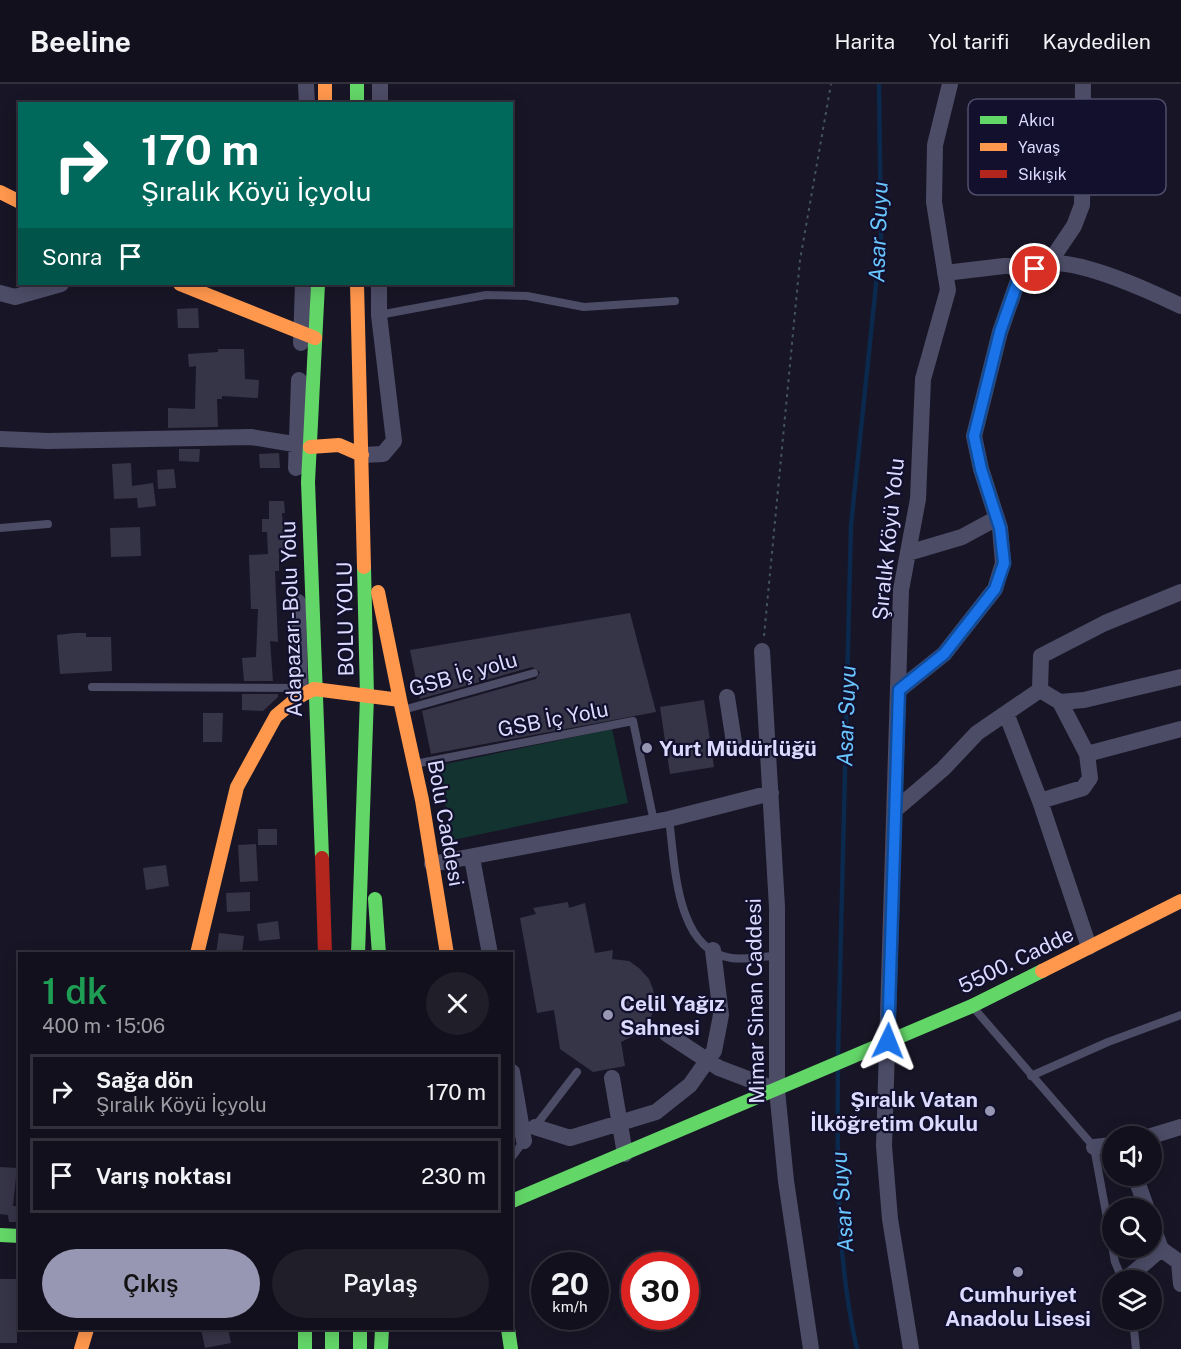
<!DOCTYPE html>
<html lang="tr">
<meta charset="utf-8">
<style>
body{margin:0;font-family:"Public Sans",sans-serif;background:#1f1e29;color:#f1f3f6;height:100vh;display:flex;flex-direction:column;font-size:22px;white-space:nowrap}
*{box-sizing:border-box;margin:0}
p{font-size:20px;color:#9c9da3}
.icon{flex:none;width:33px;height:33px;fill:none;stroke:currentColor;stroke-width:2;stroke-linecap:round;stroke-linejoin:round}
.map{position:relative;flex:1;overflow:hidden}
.details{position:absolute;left:18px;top:868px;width:495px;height:378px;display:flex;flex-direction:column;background:#12101c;border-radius:0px;box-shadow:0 3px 15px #0003,0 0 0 2px #31303b}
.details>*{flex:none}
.banner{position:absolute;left:18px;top:18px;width:495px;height:183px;border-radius:0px;box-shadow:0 3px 15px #0003,0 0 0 2px #31303b;background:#00695c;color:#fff;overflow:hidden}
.tools{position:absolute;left:1102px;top:1042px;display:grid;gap:12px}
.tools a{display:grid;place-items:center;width:60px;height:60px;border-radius:50%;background:#12101c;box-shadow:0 3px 15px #0003,0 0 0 2px #31303b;font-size:30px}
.speed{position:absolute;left:531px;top:1168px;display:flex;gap:12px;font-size:30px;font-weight:700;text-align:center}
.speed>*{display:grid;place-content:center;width:78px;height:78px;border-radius:50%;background:#12101c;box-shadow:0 3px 15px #0003,0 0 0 2px #31303b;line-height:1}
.speed small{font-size:15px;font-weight:400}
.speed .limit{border:9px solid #d22;background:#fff;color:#111}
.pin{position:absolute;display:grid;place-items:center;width:51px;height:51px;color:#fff;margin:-26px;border:3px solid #fff;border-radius:50%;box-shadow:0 2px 6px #0007}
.me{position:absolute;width:66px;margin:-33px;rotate:2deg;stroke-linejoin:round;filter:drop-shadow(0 0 4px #0008)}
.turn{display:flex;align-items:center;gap:21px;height:126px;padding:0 24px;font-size:27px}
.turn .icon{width:78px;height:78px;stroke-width:2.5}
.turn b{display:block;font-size:42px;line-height:51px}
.then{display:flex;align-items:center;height:57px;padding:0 24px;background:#0003;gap:12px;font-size:22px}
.round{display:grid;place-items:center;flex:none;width:63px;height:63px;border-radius:32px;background:#1f1e29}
.summary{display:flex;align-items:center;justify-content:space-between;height:102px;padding:0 24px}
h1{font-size:36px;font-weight:600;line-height:45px;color:#1e9e55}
.button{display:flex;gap:12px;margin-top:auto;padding:12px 24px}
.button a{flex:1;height:69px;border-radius:36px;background:#9796b3;color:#111;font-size:24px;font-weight:600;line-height:69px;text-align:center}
.button a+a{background:#1f1e29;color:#f1f3f6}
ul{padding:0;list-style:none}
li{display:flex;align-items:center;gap:18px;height:75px;margin:0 12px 9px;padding:0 12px;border:3px solid #31303b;border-radius:0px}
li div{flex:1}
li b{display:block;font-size:22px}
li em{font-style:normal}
header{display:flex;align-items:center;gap:36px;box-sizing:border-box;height:84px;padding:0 30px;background:#12101c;border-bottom:2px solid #31303b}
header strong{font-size:28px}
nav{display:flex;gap:33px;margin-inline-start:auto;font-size:21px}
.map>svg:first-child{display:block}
.green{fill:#133330}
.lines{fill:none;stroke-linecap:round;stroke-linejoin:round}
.stream{stroke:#0b284d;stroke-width:4.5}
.building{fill:#363447}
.path{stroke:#445362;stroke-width:2;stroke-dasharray:3 4.5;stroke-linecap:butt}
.lane{stroke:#4c4c67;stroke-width:8}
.street{stroke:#4c4c67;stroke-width:16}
.fast{stroke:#63d668;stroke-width:14}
.slow{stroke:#ff974d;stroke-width:14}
.jam{stroke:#b3261e;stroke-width:14}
.route-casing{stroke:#114b97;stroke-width:15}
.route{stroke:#1a73e8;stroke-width:10}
.poi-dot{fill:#9796b3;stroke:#12102c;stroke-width:2}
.labels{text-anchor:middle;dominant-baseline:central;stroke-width:4.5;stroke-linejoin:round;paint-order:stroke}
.street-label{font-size:21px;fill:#dcdbff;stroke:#12102c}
.poi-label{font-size:21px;font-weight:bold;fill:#dcdbff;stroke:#12102c;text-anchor:start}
.water-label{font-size:22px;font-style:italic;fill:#69c6ff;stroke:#12102c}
.key{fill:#12102c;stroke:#4f4d6b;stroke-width:1.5}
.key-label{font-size:16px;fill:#dcdbff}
</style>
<header>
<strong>Beeline</strong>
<nav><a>Harita</a><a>Yol tarifi</a><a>Kaydedilen</a></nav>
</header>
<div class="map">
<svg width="1181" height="1265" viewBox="0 0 1181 1265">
<rect width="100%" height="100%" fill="#181626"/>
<path class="green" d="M612 645 628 719 453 756 437 682Z"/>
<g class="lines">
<path class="stream" d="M838 971 851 441 881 153 879 0
M838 985C837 1078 836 1174 857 1265"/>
</g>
<path class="building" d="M198 224 199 244H178L177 225Z
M218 265H244L245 295 259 296 258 314 222 312V315H217L218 343 168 344V324L195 325 196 282 189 283 188 270 218 268Z
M179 365H200L199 378 179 377Z
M279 369 280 384H260L259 370Z
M131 379 132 402 153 399 156 422 138 424 137 414 114 415 112 380Z
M174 385 176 404 158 405 157 386Z
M269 417H284L285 429H282L285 467H279V487H275L278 558 270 557 273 597H244L242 574 256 573 258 525H251L249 471 268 470 267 448H262V435H269Z
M140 443 141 472 111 473 110 444Z
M630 529 656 628 431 670 422 627 536 595 540 588 532 583 420 615 410 566Z
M75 549H86V553H111L112 587 60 590 57 551Z
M242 610H278V613L263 627 242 626Z
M704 616 714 683 670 690 660 623Z
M203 629H223L222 658H203Z
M258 745H277V761H258Z
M256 760 258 797 240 798 238 761Z
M166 781 169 802 146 806 143 784Z
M250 808V827L227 828 226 809Z
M568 818 569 824 585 819 595 869 613 866 612 875 629 877 639 884 649 895 653 905 655 918 651 934 637 950 621 958 625 982 593 988 560 965 554 926 537 929 520 834 536 830 533 824Z
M278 837 280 855 259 857 257 840Z
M219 849 244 852 242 870H216Z
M0 1083 17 1084 13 1122H20V1138H9L8 1131 0 1130Z
M0 1195H17V1259H0Z
M201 1245H228L231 1259 205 1264Z"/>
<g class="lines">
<path class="path" d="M764 552 800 176 831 0"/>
<path class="lane" d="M379 231 486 211 527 212 584 223 675 217
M0 444 48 440
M92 603 300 604
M403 626 534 589
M721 668 768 660
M415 680 633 637 654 738
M669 735C675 778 675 866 731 874 746 876 763 872 778 872
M972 922 1094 1063 1115 1178 1123 1197
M1031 992 1108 958 1181 931
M534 1044 577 988
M512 1073 526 1054
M1133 1236 1136 1265"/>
<path class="street" d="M306 0 307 20
M380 20V0
M1049 179 1074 142 1082 121 1083 0
M945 189 1004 182H1013L1020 191
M0 209 15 213 61 200
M301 259 303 200
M0 355 48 357 251 353 306 362
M362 371 383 370 394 357 379 231V200
M296 384 299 296
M908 469 962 453 997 434
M298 518 300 612
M762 567 777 823V1006L786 1097 811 1265
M899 606 944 570 995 505 1003 479 1000 444 981 385 974 352 1000 248 1020 191C1029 188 1041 180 1050 179 1084 177 1150 207 1181 222
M1040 606 1041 572 1105 539 1181 508
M1040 606 1060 618 1084 616 1181 593
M727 613 735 665
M1006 629 1040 717 1089 863
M1087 670 1181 645
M1040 717 1083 704 1090 694 1087 670 1060 618
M895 726 943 685 977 649 1040 606
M472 774 490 870
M432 780 669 735 771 709
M667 950 719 984 777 1006
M512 988 524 1057
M612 994 625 1070
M535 1043 570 1054 656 1028 690 1001 714 967 721 931 713 866
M1148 1053 1181 1043
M1094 1063 1113 1061
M1135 1092 1147 1125
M1161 1165 1179 1178 1181 1200
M1124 1197 1161 1165 1152 1141
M911 1265 890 1135 884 1062 901 506 918 415 923 295 948 206 934 118 935 61 950 0"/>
<path class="fast" d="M357 0V20
M318 200 308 398 322 774
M375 815 379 870
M358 870 367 612 364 483
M512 1117 972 922 1042 887
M0 1151 20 1152
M305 1245V1265
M332 1245V1265
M360 1245V1265
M508 1245 511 1265
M381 1265 382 1245"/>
<path class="slow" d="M325 0V20
M0 108 20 118
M180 200 315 254
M357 200 364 483
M310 363 339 361 362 371
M314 605 400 616 378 508
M400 616 422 716 447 870
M197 870 237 703 276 632 300 612 314 605
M1042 887 1181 817
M81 1265 87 1245"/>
<path class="jam" d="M322 774 325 870"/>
</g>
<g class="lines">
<g class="route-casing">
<path id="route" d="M888 957 899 606 944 570 995 505 1004 479 1000 444 981 385 974 352 1000 248 1020 191 1035 185"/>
</g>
<use href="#route" class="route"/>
</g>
<g class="poi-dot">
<circle cx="647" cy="664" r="6"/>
<circle cx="608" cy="931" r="6"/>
<circle cx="990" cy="1027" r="6"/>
<circle cx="1018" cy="1188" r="6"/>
</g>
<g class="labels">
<g class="street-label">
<text transform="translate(888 455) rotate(-84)">Şıralık Köyü Yolu</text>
<text transform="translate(291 535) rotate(-92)">Adapazarı-Bolu Yolu</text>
<text transform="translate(345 535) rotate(-91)">BOLU YOLU</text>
<text transform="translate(463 590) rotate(-16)">GSB İç yolu</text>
<text transform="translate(553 635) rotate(-11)">GSB İç Yolu</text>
<text transform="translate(446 739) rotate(80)">Bolu Caddesi</text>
<text transform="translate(1016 876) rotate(-26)">5500. Cadde</text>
<text transform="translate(755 917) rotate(-91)">Mimar Sinan Caddesi</text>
</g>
<g class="poi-label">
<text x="659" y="664">Yurt Müdürlüğü</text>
<text x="620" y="919">Celil Yağız<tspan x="620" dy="24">Sahnesi</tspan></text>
<text x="978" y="1015" text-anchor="end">Şıralık Vatan<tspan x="978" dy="24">İlköğretim Okulu</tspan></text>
<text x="1018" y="1210" text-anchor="middle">Cumhuriyet<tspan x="1018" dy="24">Anadolu Lisesi</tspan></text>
</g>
<g class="water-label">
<text transform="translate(878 148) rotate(-88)">Asar Suyu</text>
<text transform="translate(846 632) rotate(-88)">Asar Suyu</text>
<text transform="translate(842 1118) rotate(-94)">Asar Suyu</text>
</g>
</g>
<rect x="968" y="15" width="198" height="96" rx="9" class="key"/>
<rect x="980" y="32" width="27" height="8" fill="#63d668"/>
<rect x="980" y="59" width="27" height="8" fill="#ff974d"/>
<rect x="980" y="86" width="27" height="8" fill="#b3261e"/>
<g class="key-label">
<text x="1018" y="42">Akıcı</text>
<text x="1018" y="69">Yavaş</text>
<text x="1018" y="96">Sıkışık</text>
</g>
</svg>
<div class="tools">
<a><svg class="icon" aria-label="sound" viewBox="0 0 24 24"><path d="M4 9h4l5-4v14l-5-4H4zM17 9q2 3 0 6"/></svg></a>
<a><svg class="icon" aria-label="search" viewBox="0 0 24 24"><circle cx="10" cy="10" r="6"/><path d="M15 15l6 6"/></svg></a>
<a><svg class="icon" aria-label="layers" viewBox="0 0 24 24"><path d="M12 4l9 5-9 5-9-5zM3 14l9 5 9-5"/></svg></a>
</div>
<div class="speed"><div>20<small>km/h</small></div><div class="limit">30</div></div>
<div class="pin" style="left:1035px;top:185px;background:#d93025"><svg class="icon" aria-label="arrive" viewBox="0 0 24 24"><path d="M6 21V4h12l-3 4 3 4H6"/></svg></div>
<svg class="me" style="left:888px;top:957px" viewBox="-20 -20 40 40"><path d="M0-17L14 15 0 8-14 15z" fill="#1a73e8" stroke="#fff" stroke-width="4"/></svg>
<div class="banner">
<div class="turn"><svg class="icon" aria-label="right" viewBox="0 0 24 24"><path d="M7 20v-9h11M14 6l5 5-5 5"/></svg><div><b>170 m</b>Şıralık Köyü İçyolu</div></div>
<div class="then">Sonra<svg class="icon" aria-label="arrive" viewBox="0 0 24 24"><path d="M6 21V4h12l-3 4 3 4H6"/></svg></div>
</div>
<section class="details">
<div class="summary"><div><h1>1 dk</h1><p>400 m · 15:06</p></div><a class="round"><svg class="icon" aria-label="close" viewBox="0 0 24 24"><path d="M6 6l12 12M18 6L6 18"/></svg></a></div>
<ul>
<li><svg class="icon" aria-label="right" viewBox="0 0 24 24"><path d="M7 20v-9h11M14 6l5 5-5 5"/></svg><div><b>Sağa dön</b><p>Şıralık Köyü İçyolu</p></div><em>170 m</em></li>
<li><svg class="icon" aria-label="arrive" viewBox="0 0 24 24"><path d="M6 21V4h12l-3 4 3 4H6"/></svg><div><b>Varış noktası</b></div><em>230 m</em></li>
</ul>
<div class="button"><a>Çıkış</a><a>Paylaş</a></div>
</section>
</div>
